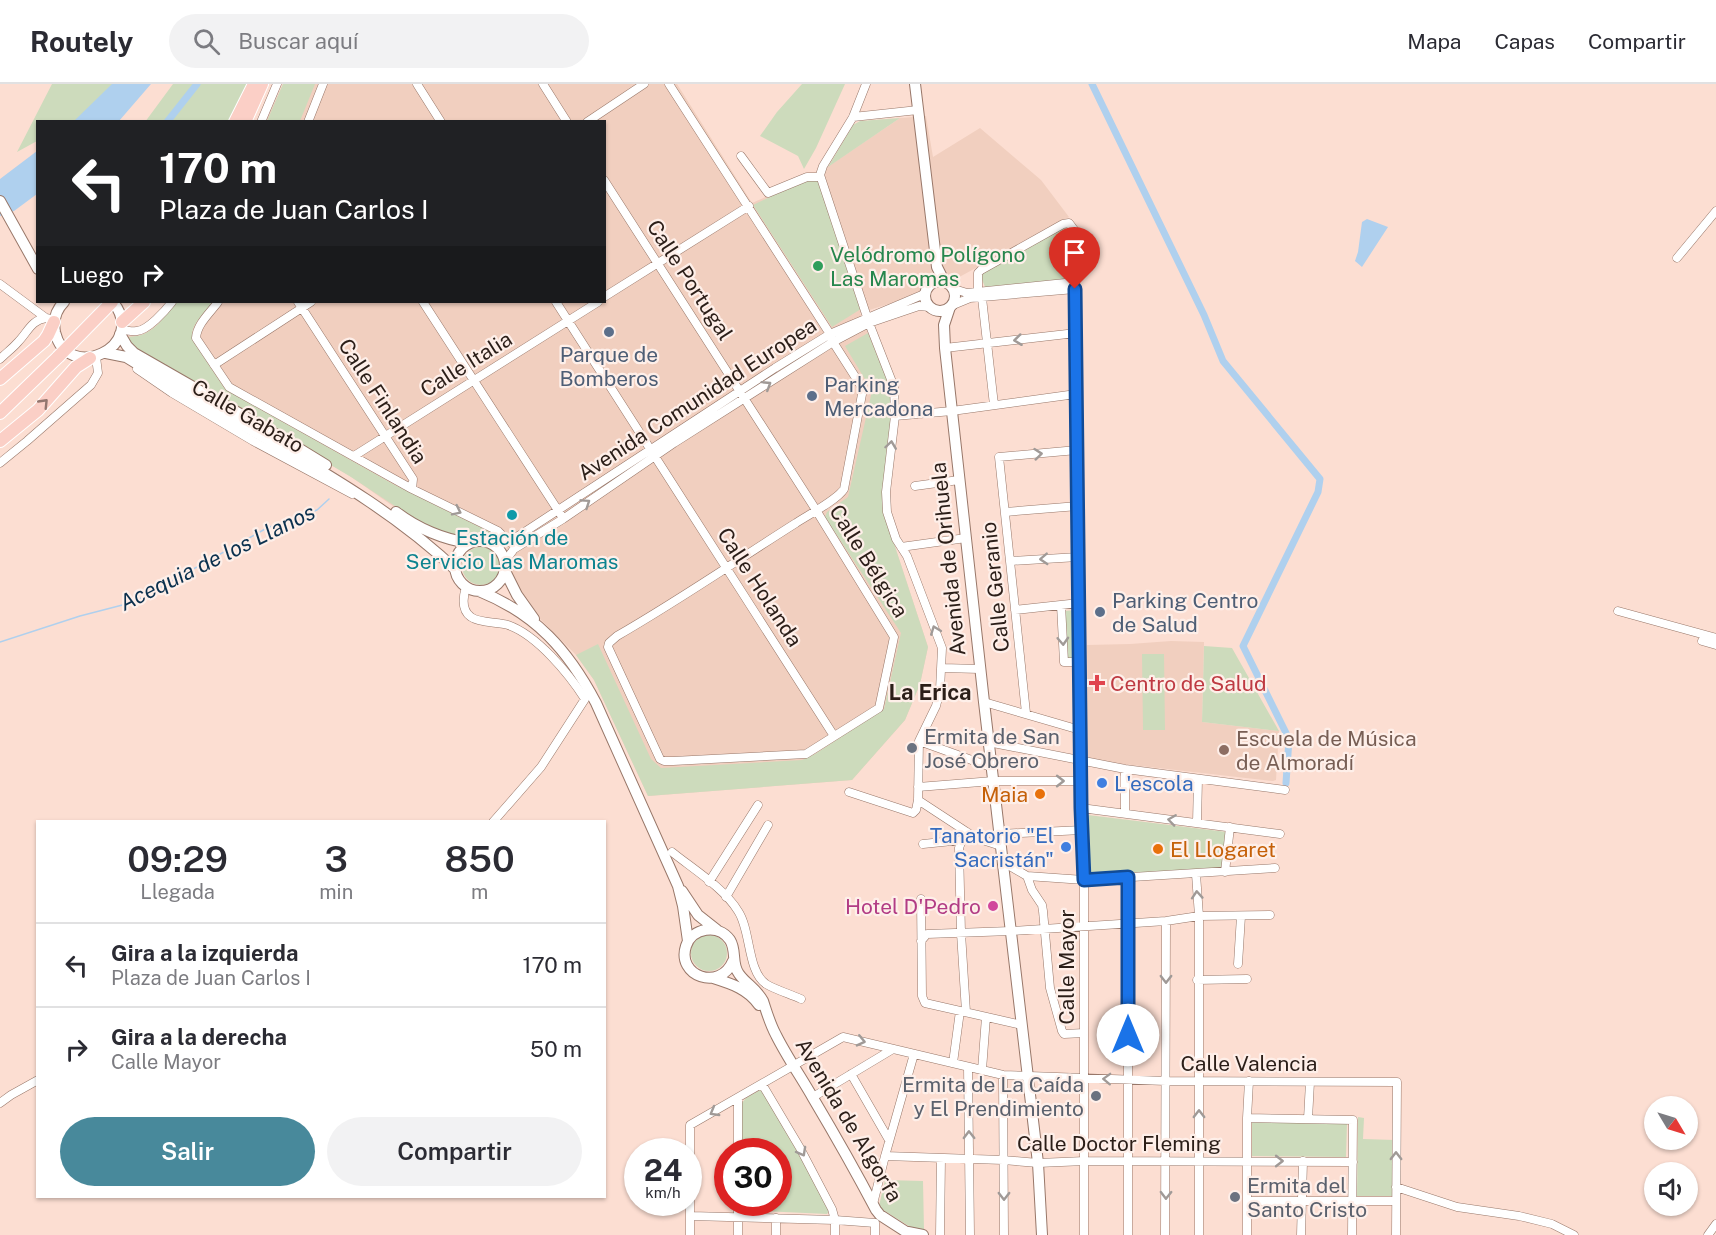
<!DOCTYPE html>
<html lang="es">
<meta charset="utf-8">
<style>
body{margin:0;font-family:"Public Sans",sans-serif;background:#f2f2f3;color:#2b2b33;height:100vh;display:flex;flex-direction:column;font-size:22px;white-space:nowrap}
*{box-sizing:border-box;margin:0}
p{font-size:20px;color:#7c7c81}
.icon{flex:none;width:33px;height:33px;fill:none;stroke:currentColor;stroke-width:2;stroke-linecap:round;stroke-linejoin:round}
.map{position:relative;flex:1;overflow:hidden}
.drawer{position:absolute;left:36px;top:736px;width:570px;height:378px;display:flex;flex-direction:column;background:#fff;border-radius:0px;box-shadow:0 2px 4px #0004}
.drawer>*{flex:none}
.hud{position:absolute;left:36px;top:36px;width:570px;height:183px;border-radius:0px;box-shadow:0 2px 4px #0004;background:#202124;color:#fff;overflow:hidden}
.needle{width:39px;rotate:128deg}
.tools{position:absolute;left:1644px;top:1012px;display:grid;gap:12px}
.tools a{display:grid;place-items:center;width:54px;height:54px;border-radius:50%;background:#fff;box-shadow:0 2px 4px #0004;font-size:30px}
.speed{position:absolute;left:624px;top:1054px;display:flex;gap:12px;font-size:30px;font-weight:700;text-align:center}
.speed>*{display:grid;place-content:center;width:78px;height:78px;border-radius:50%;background:#fff;box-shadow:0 2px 4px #0004;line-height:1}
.speed small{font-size:15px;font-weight:400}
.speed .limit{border:9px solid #d22;background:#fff;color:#111}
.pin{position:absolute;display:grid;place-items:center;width:51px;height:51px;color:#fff;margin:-62px -26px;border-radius:50% 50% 50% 0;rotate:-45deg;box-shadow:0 0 6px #0007}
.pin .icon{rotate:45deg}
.me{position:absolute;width:66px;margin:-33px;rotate:0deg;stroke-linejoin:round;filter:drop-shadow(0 0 4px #0008)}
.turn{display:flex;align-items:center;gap:21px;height:126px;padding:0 24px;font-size:27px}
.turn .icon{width:78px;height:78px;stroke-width:2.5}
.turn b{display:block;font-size:42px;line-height:51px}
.then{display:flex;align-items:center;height:57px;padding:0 24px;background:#0003;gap:12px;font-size:22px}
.eta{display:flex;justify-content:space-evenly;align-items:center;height:102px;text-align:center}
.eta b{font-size:36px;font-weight:600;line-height:42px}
.action{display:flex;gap:12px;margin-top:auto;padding:12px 24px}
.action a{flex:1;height:69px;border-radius:36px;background:#48899b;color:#fff;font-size:24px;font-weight:600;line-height:69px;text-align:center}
.action a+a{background:#f2f2f3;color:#2b2b33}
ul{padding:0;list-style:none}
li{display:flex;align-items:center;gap:18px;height:84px;padding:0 24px;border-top:2px solid #e1e1e2}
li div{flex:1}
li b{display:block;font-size:22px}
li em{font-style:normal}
header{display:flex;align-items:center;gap:36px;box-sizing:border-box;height:84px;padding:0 30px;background:#fff;border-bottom:2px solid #e1e1e2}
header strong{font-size:28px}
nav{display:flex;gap:33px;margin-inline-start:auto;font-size:21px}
.search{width:420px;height:54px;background:#f2f2f3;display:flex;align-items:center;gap:15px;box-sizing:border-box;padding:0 21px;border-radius:33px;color:#7c7c81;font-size:22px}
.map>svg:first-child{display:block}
.built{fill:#f1cfbf}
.green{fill:#cddbbc}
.water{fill:#afd0ee}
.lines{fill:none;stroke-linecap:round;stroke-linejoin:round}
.stream{stroke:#afd0ee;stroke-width:1.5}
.canal{stroke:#afd0ee;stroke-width:7}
.minor-casing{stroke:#987769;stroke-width:9}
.secondary-casing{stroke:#987769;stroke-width:12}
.primary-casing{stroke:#fff;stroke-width:14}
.minor{stroke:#fff;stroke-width:8}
.secondary{stroke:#fff;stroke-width:10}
.primary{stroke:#fbcfc6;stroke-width:12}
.primary-bridge-casing{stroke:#fff;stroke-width:14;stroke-linecap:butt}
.primary-bridge{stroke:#fbcfc6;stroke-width:12}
.oneway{stroke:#a09a97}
.oneway2{stroke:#93766f}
.route-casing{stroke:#114b97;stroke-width:15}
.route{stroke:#1a73e8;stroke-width:10}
.leisure-dot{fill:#2e9e5b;stroke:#feefe9;stroke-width:2}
.service-dot{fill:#5c6f8a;stroke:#feefe9;stroke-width:2}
.culture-dot{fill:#0f9aa8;stroke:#feefe9;stroke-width:2}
.health-dot{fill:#e0444e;stroke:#feefe9;stroke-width:2}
.worship-dot{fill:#6b7280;stroke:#feefe9;stroke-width:2}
.education-dot{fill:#8d6e63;stroke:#feefe9;stroke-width:2}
.shop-dot{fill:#3f7fe0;stroke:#feefe9;stroke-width:2}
.food-dot{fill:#e8710a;stroke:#feefe9;stroke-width:2}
.hotel-dot{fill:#d1479c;stroke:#feefe9;stroke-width:2}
.labels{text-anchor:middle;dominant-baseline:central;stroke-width:4.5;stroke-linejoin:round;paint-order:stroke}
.leisure-label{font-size:21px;fill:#27864d;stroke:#feefe9;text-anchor:start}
.street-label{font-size:21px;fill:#2b1e18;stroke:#feefe9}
.service-label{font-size:21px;fill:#4e5e75;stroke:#feefe9;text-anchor:start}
.culture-label{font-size:21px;fill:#0d838f;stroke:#feefe9}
.health-label{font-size:21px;fill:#be3a42;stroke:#feefe9;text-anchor:start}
.worship-label{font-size:21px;fill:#5b616d;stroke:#feefe9;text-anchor:start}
.education-label{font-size:21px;fill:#785e54;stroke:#feefe9;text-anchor:start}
.shop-label{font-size:21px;fill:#366cbe;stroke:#feefe9;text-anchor:start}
.food-label{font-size:21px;fill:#c56008;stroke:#feefe9;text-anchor:end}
.hotel-label{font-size:21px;fill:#b23c85;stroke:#feefe9;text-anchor:end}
.water-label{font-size:22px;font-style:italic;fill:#0a304e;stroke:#feefe9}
.neighbourhood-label{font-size:22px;font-weight:bold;fill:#2b1e18;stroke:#feefe9}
</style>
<header>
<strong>Routely</strong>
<div class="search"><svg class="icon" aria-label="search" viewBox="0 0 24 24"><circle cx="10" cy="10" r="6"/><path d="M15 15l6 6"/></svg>Buscar aquí</div>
<nav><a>Mapa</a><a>Capas</a><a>Compartir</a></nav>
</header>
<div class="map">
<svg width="1716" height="1151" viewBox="0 0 1716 1151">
<rect width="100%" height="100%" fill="#fcded2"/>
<path class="built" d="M283 0H677L752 119 817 90 900 34 926 32 933 73 980 44 1041 96 1069 133 952 197 944 194H936L925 203 923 209 860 229 890 303 884 429 928 563 920 600 905 636 852 696 648 712 594 596 576 571 535 530 509 489 510 475H512L506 463 491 456 456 453 407 432 350 392 135 266 128 258V252L143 250 157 240 176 218H604V38L266 37Z
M1171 557 1204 558 1202 638 1279 647 1276 696 1273 697 1088 676 1087 561 1130 560Z"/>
<path class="green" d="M52 0H121L87 37 38 38 37 57 17 68Z
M173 0H247L235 27 228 37 145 38Z
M283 0H315L300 37H267Z
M802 0H845L816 64 804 85 798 72 760 52 777 28Z
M900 34 828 83 853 41 860 37Z
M817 90 861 225 832 243 753 121Z
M1066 144 1071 150V192L1067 196 989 205 985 203 981 193 983 188 1061 145Z
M176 218H213C205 229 188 242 193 257L225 305 393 400 498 452 497 456 455 452 437 446 410 432 351 393 136 265 129 258V253C134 252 139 252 144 250 158 244 167 229 176 218Z
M868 249 890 303 893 333 884 429 928 563 920 600 905 636 852 696 648 712 594 596 576 571 598 560 651 675 661 684 802 676 815 670 884 625 901 549 825 433 827 428 848 413 872 307 845 262Z
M462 482a19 19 0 1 1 38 0a19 19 0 1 1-38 0Z
M1076 526V576L1066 575 1064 527Z
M1204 562 1232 564 1279 647 1202 638Z
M1142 570H1164L1165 646H1143Z
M1088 731 1227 748 1222 784 1090 792Z
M691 869a18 18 0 1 1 36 0a18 18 0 1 1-36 0Z
M760 1006 765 1009 829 1123V1127L827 1130 741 1126V1119H778V1068H741V1020L746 1014Z
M1358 1033 1364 1034 1363 1055 1395 1056 1392 1112H1357Z
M1252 1038 1347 1040 1346 1073 1252 1072Z
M885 1096 923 1097 924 1146H915L880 1124 879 1122Z"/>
<path class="water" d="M112 0H151L119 37H74Z
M37 67V110L14 127 0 132V95Z
M1367 135 1388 143 1362 183 1355 177 1358 168 1362 138Z"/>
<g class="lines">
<path class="stream" d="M0 558 80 532 134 518 267 444 317 426 329 415"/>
<path class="canal" d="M1092 0 1204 231 1223 277 1320 395 1318 408 1243 562 1289 655 1286 699
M167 38 197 0"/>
<g class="minor-casing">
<path id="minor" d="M417 0 441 38
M543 0 567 38
M866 0 853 33 823 82 820 91 869 239 894 303 895 332 886 408 887 428 896 455 907 472 942 564 940 606 936 622 919 657 918 716 976 754 1001 762
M853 33 918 26
M261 38 277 0
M308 38 323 0
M587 38 644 0
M741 72 768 109 807 93H820
M604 96 816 426 894 553 879 624 806 670 673 677H664L660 675 608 563 609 559 617 552C678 517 736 477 796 439 808 431 837 416 844 405L863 305 833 258 830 250 669 0
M1677 174 1716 127
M0 200 46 234 55 236
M954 205 967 209 1075 198
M978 208V189L981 186 1063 140 1069 139 1075 147 1081 724 1084 796V1151
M604 213 749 122
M982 214 994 321
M218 218C210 229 197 240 196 254L229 303 412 405 498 447 501 450 502 460
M298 218 413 395 412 405
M423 218 561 431
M556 218 834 652
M953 221 970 214 1075 205
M121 246C126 246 132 248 137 247 148 246 165 227 172 218
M945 264 1076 249
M0 275C6 269 13 264 18 258 28 248 31 236 46 234
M214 281 311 218
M137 285 172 309 253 357 352 410
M895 332 952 327 1076 310
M354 372 598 218
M0 379 27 357 91 301 98 289 96 273
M915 402 959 396
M1005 428 1078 422
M493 460 508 458 520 451 775 284 830 250 922 211 926 208
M901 463 966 454
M505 477 514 465 563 435 674 359 833 258 869 239 919 222 930 223
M1010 477 1078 473
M466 503C463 513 461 526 471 533 479 539 498 538 508 541 537 551 569 590 585 615L541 683 493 738
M1061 521 1064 578H1079
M1015 526 1079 519
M1618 527 1716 554
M1702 557 1716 561
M942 584 980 585
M984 618 1080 646
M1026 629 999 373 1077 366
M919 657 991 683
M988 658 1125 685 1285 706
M918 703 993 697H1081
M849 708 913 729 916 726 918 716
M1081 724 1280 750
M1125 729V685
M1197 739 1198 695
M1000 750 1082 746
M923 760 962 756
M672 768C693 785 724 804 738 827 751 846 747 887 766 900 776 906 790 910 801 915
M1003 778 1027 792 1084 796 1275 784
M1225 788 1230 743
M1196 790 1199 832V1151
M1027 792 1032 806 1042 821 1043 827 1050 904 1062 947 1064 950 1084 949
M1128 793V1151
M709 798 758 721
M726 813 768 741
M921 815 922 912 925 919 1022 941
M921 857 927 850 1011 847 1166 837 1199 832 1270 831
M1238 880 1241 832
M1197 896 1247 895
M966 928 961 849 959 764 962 756 967 748
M953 979 960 927
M968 983 970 1151
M982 986 986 933
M851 990 889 1056
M1003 991 1004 1151
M762 1000 800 1064 832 1125 835 1136V1151
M813 1013 893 965
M738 1014V1068
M0 1019 11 1011 38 996
M1247 1034 1353 1036 1352 1151
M1308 1035 1310 998
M885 1072 1003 1076 1038 1079 1085 1077 1353 1078
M1396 1103 1457 1123 1519 1132 1552 1140 1574 1151
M1247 1117H1396
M738 1119V1151
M873 1120 885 1072 914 970
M691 1132 835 1136 875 1139
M776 1134V1151
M875 1139V1151
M690 1151V1041L843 953 1003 991 1166 997 1397 998 1396 1151
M940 1151 941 1074
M1165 1151 1166 837
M1247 1151V1034L1249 997
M1301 1151 1303 1077
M1708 1151 1716 1140"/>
</g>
<g class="secondary-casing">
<path id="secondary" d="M915 0 937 183 944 197
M0 117 38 185
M925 212a15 15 0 1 1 30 0a15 15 0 1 1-30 0Z
M64 218C56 226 53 237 55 248 67 300 149 263 113 218
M950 223 944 241 945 264 984 618 1038 1079 1042 1151
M120 250 127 262 134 269 277 351 326 381
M106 269 126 273C174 303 223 330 272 358 338 396 401 434 456 486
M396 428C417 444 444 456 470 459
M455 482a25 25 0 1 1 50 0a25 25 0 1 1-50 0Z
M505 487 517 511 534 535
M479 507C536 530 568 566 596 619L678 802 683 822 688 857
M682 807 698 831 717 846
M733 877C720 908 676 892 686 862 692 844 718 839 730 856 737 867 731 880 739 890 746 900 757 905 763 917 767 929 770 940 776 951 787 973 801 993 813 1014 835 1051 856 1088 876 1126L880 1131 911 1151
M713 894C732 900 748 905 759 921
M908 1148 923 1151"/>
</g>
<g class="primary-casing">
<path id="primary" d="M235 38 254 0
M245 38 262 0
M122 238 144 218
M0 295 44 257 48 251 54 238
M0 329 58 273
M0 357 38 326 76 283 90 274"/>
</g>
<use href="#minor" class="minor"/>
<use href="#secondary" class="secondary"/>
<use href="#primary" class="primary"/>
<g class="primary-bridge-casing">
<path id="primary-bridge" d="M58 273 112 218"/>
</g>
<use href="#primary-bridge" class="primary-bridge"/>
</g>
<defs><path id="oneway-chevron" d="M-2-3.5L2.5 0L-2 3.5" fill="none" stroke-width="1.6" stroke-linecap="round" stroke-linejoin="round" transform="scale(1.5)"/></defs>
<g class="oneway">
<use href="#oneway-chevron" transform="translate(1018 256) rotate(173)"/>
<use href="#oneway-chevron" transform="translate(767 301) rotate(-32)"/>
<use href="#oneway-chevron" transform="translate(891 361) rotate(-82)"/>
<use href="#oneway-chevron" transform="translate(1038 370) rotate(-6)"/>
<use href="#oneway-chevron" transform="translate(586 419) rotate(-34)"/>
<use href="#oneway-chevron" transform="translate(457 427) rotate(26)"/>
<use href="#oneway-chevron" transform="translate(1044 475) rotate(177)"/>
<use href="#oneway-chevron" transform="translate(935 546) rotate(-111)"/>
<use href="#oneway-chevron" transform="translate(1063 557) rotate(87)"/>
<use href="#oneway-chevron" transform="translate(1060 697)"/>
<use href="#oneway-chevron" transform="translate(1172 736) rotate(-172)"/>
<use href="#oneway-chevron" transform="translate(1197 811) rotate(-94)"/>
<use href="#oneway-chevron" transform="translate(1166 895) rotate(90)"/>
<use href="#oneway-chevron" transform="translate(861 957) rotate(13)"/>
<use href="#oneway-chevron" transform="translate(1107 995) rotate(-178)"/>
<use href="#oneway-chevron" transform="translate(714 1028) rotate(150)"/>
<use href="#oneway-chevron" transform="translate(1199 1030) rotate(-90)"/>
<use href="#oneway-chevron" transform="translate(969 1051) rotate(-91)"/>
<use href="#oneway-chevron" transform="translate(802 1068) rotate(61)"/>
<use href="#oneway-chevron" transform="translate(1396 1072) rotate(-90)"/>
<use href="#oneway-chevron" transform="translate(1279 1077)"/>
<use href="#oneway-chevron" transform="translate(1166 1111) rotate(91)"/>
<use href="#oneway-chevron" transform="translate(1004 1112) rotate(90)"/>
</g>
<use class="oneway2" href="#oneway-chevron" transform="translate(44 319) rotate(-46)"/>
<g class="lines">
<g class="route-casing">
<path id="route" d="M1075 205 1081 724 1084 796 1128 793V951"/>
</g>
<use href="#route" class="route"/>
</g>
<circle class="leisure-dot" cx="818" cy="182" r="6"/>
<g class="service-dot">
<circle cx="609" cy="248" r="6"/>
<circle cx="812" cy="312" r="6"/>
<circle cx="1100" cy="528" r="6"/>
</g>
<circle class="culture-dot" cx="512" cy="431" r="6"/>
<path class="health-dot" d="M1094 590h6v6h6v6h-6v6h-6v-6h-6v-6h6z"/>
<g class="worship-dot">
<circle cx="912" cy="664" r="6"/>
<circle cx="1096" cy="1012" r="6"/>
<circle cx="1235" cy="1113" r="6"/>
</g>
<circle class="education-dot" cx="1224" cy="666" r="6"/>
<g class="shop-dot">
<circle cx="1102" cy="699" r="6"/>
<circle cx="1066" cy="763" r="6"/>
</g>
<g class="food-dot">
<circle cx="1040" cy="710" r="6"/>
<circle cx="1158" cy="765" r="6"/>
</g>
<circle class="hotel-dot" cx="993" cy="822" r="6"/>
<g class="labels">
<g class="leisure-label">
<text x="830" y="170">Velódromo Polígono<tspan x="830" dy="24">Las Maromas</tspan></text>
</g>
<g class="street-label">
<text transform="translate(690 196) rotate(57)">Calle Portugal</text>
<text transform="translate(466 280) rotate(-32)">Calle Italia</text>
<text transform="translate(697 315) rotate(-33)">Avenida Comunidad Europea</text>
<text transform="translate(383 317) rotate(57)">Calle Finlandia</text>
<text transform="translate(248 332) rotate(30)">Calle Gabato</text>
<text transform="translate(948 475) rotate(-96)">Avenida de Orihuela</text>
<text transform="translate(869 477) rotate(58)">Calle Bélgica</text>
<text transform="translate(760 503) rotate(57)">Calle Holanda</text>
<text transform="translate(995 503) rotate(-96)">Calle Geranio</text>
<text transform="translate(1066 883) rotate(-90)">Calle Mayor</text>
<text x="1249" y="979">Calle Valencia</text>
<text transform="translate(849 1036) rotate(59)">Avenida de Algorfa</text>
<text x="1119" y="1059">Calle Doctor Fleming</text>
</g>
<g class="service-label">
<text x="609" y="270" text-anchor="middle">Parque de<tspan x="609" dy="24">Bomberos</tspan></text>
<text x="824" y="300">Parking<tspan x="824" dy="24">Mercadona</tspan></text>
<text x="1112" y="516">Parking Centro<tspan x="1112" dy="24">de Salud</tspan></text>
</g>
<g class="culture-label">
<text x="512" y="453">Estación de<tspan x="512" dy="24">Servicio Las Maromas</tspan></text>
</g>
<g class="health-label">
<text x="1110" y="599">Centro de Salud</text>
</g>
<g class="worship-label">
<text x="924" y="652">Ermita de San<tspan x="924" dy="24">José Obrero</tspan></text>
<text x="1084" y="1000" text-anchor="end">Ermita de La Caída<tspan x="1084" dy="24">y El Prendimiento</tspan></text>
<text x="1247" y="1101">Ermita del<tspan x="1247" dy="24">Santo Cristo</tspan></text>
</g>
<g class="education-label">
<text x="1236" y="654">Escuela de Música<tspan x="1236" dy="24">de Almoradí</tspan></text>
</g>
<g class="shop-label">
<text x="1114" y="699">L'escola</text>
<text x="1054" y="751" text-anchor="end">Tanatorio "El<tspan x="1054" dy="24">Sacristán"</tspan></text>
</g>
<g class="food-label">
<text x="1028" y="710">Maia</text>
<text x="1170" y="765" text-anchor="start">El Llogaret</text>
</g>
<g class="hotel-label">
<text x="981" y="822">Hotel D'Pedro</text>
</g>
<g class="water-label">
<text transform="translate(217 473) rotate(-26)">Acequia de los Llanos</text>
</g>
<g class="neighbourhood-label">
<text x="930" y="608">La Erica</text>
</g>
</g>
</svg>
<div class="tools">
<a><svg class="needle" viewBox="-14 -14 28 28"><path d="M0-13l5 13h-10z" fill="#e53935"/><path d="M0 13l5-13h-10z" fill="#7c7c81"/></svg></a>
<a><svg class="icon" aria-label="sound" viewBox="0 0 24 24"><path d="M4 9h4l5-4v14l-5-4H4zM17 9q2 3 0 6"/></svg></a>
</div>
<div class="speed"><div>24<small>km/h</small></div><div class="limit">30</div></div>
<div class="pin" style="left:1075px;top:205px;background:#d93025"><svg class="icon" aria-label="arrive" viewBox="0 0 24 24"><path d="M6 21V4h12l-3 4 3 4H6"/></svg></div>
<svg class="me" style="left:1128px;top:951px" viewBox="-20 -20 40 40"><circle r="19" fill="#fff"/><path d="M0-13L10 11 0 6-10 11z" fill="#1a73e8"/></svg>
<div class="hud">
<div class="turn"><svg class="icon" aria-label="left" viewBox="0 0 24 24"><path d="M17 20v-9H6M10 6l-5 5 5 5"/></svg><div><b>170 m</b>Plaza de Juan Carlos I</div></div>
<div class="then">Luego<svg class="icon" aria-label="right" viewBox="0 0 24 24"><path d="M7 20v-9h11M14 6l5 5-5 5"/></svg></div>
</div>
<section class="drawer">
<div class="eta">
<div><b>09:29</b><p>Llegada</p></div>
<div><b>3</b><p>min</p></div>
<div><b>850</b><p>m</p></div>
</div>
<ul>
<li><svg class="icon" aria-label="left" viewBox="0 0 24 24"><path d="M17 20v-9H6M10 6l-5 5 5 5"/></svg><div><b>Gira a la izquierda</b><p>Plaza de Juan Carlos I</p></div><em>170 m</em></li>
<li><svg class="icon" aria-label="right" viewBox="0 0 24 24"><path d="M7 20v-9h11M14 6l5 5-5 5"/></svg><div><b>Gira a la derecha</b><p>Calle Mayor</p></div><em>50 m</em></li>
</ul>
<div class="action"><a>Salir</a><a>Compartir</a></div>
</section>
</div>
